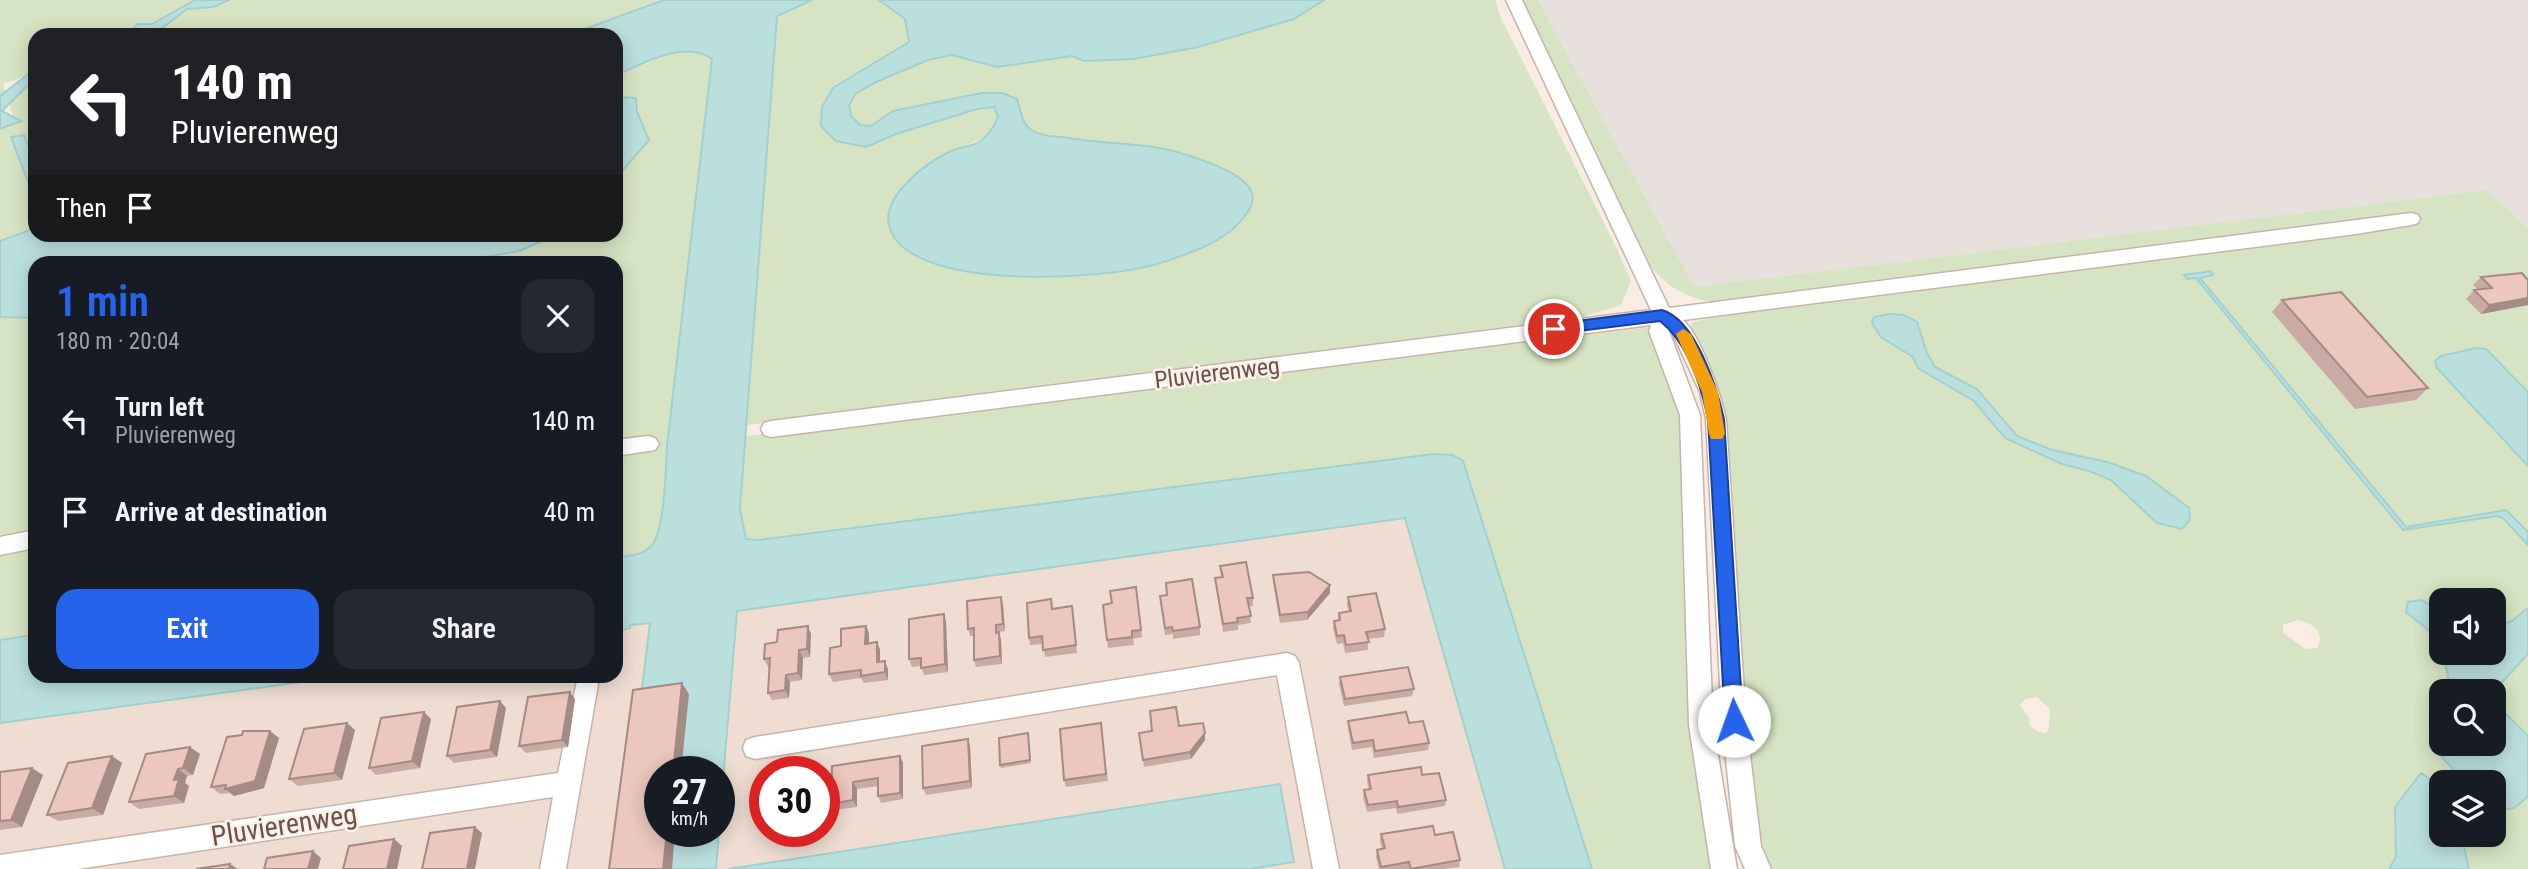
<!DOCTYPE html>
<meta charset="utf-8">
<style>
body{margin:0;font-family:"Roboto Condensed",sans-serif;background:#242831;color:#f1f3f6;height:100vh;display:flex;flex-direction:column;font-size:26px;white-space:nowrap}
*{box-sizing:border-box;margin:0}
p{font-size:23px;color:#9ea1a6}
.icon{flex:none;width:38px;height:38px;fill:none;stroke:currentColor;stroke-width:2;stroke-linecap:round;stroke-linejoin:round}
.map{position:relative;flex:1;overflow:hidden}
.sheet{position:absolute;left:28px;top:256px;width:595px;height:427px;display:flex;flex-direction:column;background:#171b24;border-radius:21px;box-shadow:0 4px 18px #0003}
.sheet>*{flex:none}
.guide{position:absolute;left:28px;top:28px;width:595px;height:214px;border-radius:21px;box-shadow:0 4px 18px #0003;background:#202124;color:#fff;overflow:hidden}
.controls{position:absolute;left:2429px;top:588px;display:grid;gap:14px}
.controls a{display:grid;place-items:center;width:77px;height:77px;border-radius:14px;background:#171b24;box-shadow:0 4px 18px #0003;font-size:35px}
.speed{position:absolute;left:644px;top:756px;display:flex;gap:14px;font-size:35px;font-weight:700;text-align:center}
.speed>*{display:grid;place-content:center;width:91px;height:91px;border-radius:50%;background:#171b24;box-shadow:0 4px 18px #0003;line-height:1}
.speed small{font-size:18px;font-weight:400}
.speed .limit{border:10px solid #d22;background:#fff;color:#111}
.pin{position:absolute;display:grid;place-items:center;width:60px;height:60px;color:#fff;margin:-30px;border:4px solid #fff;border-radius:50%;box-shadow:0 2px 7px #0007}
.me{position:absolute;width:77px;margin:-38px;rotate:357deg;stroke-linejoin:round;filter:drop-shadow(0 0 5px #0008)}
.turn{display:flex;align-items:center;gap:24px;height:147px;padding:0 28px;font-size:32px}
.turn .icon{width:91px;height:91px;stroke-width:2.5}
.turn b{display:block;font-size:49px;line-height:60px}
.then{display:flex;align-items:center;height:66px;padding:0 28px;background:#0003;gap:14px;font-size:26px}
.round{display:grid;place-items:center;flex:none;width:74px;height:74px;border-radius:21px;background:#242831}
.summary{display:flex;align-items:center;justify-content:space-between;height:119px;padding:0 28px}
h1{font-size:42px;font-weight:600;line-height:52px;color:#2563eb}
.action{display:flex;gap:14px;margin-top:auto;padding:14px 28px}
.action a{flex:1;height:80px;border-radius:21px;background:#2563eb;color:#fff;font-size:28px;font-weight:600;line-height:80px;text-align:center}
.action a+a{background:#242831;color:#f1f3f6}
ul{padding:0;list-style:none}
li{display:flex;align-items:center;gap:21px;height:91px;padding:0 28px}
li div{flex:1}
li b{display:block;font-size:26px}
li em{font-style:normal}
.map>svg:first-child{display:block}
.residential{fill:#efddd2;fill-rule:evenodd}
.industrial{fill:#e8e0dd}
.green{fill:#d6e4c3;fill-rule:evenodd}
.water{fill:#bae0de;stroke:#a1d0cf;stroke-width:2}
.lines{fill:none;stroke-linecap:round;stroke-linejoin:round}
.minor-casing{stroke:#c8b3ab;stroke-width:3}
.minor{fill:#fff;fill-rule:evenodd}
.wall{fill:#caaba3}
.shaded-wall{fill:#a48b84}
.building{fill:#ebc7bd;stroke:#a48b84;stroke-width:2}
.route{fill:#2563eb;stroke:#184099;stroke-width:2}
.slow{fill:#f59e0b}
.labels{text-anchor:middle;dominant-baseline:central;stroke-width:5;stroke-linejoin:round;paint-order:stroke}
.street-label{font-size:24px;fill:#6d524c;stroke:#fcf1e8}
.near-street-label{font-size:28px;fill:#6d524c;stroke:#fcf1e8}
</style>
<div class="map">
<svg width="2528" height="869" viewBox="0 0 2528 869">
<rect width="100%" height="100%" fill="#f9ece2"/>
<path class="residential" d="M1497 428 1645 869H0V621L35 617V676H616V542ZM660 772H719V831H660ZM765 772H824V831H765Z"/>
<path class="industrial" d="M1538 0H2528V228L2486 190 1694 287Z"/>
<path class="green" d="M0 0H195C189 5 181 6 175 10 161 19 155 24 138 24 118 42 62 35 35 35V69L26 76 3 84 5 91 0 96Z
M230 0H664L568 35H428L431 33 136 35 162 28 187 9 226 4Z
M812 0H879L905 19 910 42 833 89 866 147C906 130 951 111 995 107L998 117C989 139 973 144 951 151L935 264C1027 283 1136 287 1220 238L1193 159 1153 147 1098 144 1034 132 1023 122 1017 99 946 102 893 111 871 126 860 125 851 116 849 106 855 94 876 82 928 60 952 55 997 67 1072 56 1084 61 1134 59 1198 47 1294 19 1324 0H1495L1501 18 1617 249 1631 281 1621 305 1581 317 747 425 777 16Z
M1522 0H1538L1694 287 2486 190 2528 228V392L2486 349C2470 347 2447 351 2435 361L2490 427 2528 466V532L2506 510 2406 527 2199 278 2211 271 2184 275 2187 279 2196 278 2402 530 2497 516 2503 518 2528 545V608L2512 621 2494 627V600H2441V610L2420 600 2408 602 2406 612C2442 640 2441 648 2451 691H2441L2442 744 2438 752 2465 782H2441V835H2494V806C2510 813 2516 808 2528 796V869H1767L1757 846 1744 755 1724 441 1688 332 1693 322 1717 316 1710 302C1683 296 1666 286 1649 264ZM1917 322 1927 353 1935 367 1987 399 2017 436 2052 450 2124 468 2134 500 2111 481 2089 471 2062 464 2005 438 1974 401 1918 368 1913 357 1881 337ZM2298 620C2313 623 2326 633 2317 648L2306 649 2283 633V625ZM2037 697 2050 709 2049 729 2046 733 2039 732 2030 726 2029 718 2020 705 2025 699Z
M689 51 704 53 712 59 667 446C666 467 665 529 652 545 643 556 629 556 616 557V262H457L519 251 556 235 616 234V178L648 140 637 112 635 98 616 97V75L676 52Z
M35 78V163L24 135 12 137 35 200V228L0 241V129L20 121 13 117 9 103Z
M0 317 35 318V635L0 640Z
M1652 327 1683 417 1716 869H1592L1463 461 1453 455 1434 454 758 540 746 539 740 509 746 436Z
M2528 654V736L2496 704 2494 691Z"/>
<path class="water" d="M195 0H230L213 7 187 9 162 28 142 34 107 35 131 30 138 24H152Z
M664 0H812L777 16 740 509 746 539 758 540 1434 454 1453 455 1463 461 1592 869H1505L1405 518 737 611 719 828V772H660V831H719L716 869H620L650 623 630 625V628L616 632V557C629 556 643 556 652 545 665 529 666 467 667 446L712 59C684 39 643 64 616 75V35H568Z
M879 0H1324L1294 19 1198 47 1134 59 1084 61 1072 56 997 67 952 55 928 60 876 82 855 94 849 106 851 116 860 125 871 126 893 111 982 93H1003L1017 99C1021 111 1021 124 1033 131 1043 137 1058 136 1069 138 1097 143 1126 143 1154 147 1177 151 1244 169 1252 193 1254 200 1251 208 1247 213 1228 242 1188 254 1157 264 1105 280 905 293 889 225 882 196 926 163 949 152 958 147 971 147 979 142 989 135 994 127 998 117L994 107 977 109 896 134 866 147 836 141 821 126 822 107 833 88 909 42 905 19Z
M35 69V78L2 111 21 121 0 129V96Z
M616 97 636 98 637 112 649 140 616 178Z
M24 135 35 163V200L11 137Z
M35 228V234L556 235 519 251 457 262H35V318L0 317V241Z
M2211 271 2213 275 2200 278 2406 527 2506 510 2528 532V545L2503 518 2497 516 2403 530 2196 278 2187 279 2184 275Z
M1890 314 1904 315 1917 322 1927 353 1935 367 1977 389 2017 436 2052 450 2107 462 2146 476 2189 508 2190 520 2182 529 2157 523 2111 480 2089 471 2062 464 2005 438 1974 401 1918 368 1913 357 1881 337 1872 323 1874 317Z
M2476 348 2486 349 2528 392V466L2437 368 2435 361 2441 356Z
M2421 600 2441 610V646L2426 628 2406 612 2408 602Z
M2528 608V654L2494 691H2451L2443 653H2494V627L2512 621Z
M35 635V676H346L0 723V640Z
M2494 696 2496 704 2528 736V796C2516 808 2510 813 2494 806V782H2465L2437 752 2442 744H2494Z
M2421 773 2441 786V835H2464L2462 838 2469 869H2389L2396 857 2395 807Z
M1280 784 1294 862 1250 869H728Z"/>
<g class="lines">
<g class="minor-casing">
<path id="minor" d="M1506 0H1522L1669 308 2411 213 2418 215 2420 219 2418 223 2411 225 2356 234 1683 320C1701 336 1721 395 1726 419L1746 721 1761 846 1771 869H1745L1735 846 1722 721 1706 419 1700 392 1673 334 1669 331 1700 415 1713 725 1737 869H1711L1689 725 1680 415 1649 331 1651 325 771 437 764 435 761 429 764 423 771 421 1651 310Z
M648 436 655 438 659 444 655 450 616 456V440Z
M35 530V548L0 555V537Z
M1287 653 1295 656 1299 663 1339 869H1313L1277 675 755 759 746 756 743 748 746 740 755 737Z
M578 676H592L598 684 566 869H540L553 797 78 869H0V855L558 773Z"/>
</g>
<use href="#minor" class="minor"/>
</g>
<path class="wall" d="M2481 277 2528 280V305L2481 314 2466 299 2474 290H2478L2473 285Z
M2282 300 2428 388 2416 400 2355 409 2272 312Z
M1220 566 1253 598V606H1249L1251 623 1238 625V630L1223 632 1215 578 1221 577Z
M1273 575 1330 593 1307 620 1280 623 1273 582Z
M1136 587 1142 637 1133 639 1134 645 1108 648 1107 640 1112 603Z
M1160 596 1200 627V635L1173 639V634L1165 635Z
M1348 597 1385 629 1384 637 1368 639V650L1345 653 1343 643 1337 644 1333 628 1334 621 1338 620 1339 613 1349 612 1347 605Z
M1003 605 1005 631 998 632 1001 640 1002 664 976 667 974 660V636H970L968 629Z
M1072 606 1077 653 1045 657 1043 644 1030 645 1029 638 1053 609Z
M944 614 946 622 948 672 924 675 921 666 912 667 909 659Z
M869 633V643L877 642 880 650V662L888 669V680L864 683 861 678 833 682 829 674 841 646Z
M811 634 810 657 803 658 802 680 790 682 789 698 772 700 768 693 770 667H768L764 659 777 642Z
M1340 677 1414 689 1412 696 1344 706 1339 684Z
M575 699 568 747 526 753 519 746Z
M500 701 506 708 497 757 454 763 447 756Z
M424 712 431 719 420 768 376 775 369 768Z
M1348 721 1409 723 1429 743 1428 750 1374 758 1372 747 1352 750 1348 728Z
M347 723 355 730 342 780 298 786 289 779Z
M1179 726 1205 740 1191 759 1144 767 1139 733Z
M1102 730 1108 781 1066 787 1064 780Z
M270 731 279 738 264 788 234 796 230 793 220 794 211 787Z
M1028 733 1031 763 1001 768 1000 765Z
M970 746 972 788 926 795 923 788Z
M200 754 193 775 187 776 185 783 189 786 184 803 139 809 129 802Z
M112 756 122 763 103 815 58 821 47 815Z
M900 756 903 763V799L881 803 878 796V786L857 789V807L835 810 831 804 832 766Z
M0 772 43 775 22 827 0 830Z
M1368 775H1422L1446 800 1445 806 1397 814 1396 808 1367 812 1363 797 1364 790 1369 789 1367 782Z
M1381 834 1435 835 1460 860 1459 867 1445 869H1379L1376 857 1377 850 1382 849 1380 841Z"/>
<path class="shaded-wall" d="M2528 298V305L2481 314 2489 305Z
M1330 585V593L1307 620 1308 612Z
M1001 597 1003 605 1005 631 1003 624Z
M944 614 946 622 948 672 945 664Z
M808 626 811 634 810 657 807 649Z
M866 626 869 633V651L865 644Z
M999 632 1001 640 1002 664 1000 656Z
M877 642 880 650V670L877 662Z
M799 650 803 658 802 680 798 673Z
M885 661 888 669V680L885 672Z
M786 675 790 682 789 698 785 690Z
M682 683 689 694 681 772H673Z
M570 692 575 699 568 747 562 740Z
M500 701 506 708 497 757 490 750Z
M424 712 431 719 420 768 412 761Z
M347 723 355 730 342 780 334 773Z
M270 731 279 738 264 788 234 796 225 789Z
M1205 733V740L1191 759 1190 752Z
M968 739 970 746 972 788 970 781Z
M190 747 200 754 193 775 183 768Z
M112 756 122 763 103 815 92 808Z
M900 756 903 763V799L900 793Z
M32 768 43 775 22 827 11 820Z
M178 769 187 776 185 783 189 786 184 803 174 796V780Z
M853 782 857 789V807L853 800Z
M475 827 482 833 475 869H467Z
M667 831H675L672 869H663Z
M394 839 402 846 397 869H387Z
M313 851 321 858 318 869H308Z
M230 864 238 869H229Z"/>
<path class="building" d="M2522 273 2528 280V298L2489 305 2474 290 2492 288 2481 277Z
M2341 292 2428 388 2367 397 2282 300Z
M1246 562 1253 598H1247L1251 616 1237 618 1238 622 1223 624 1215 578 1223 577 1220 566Z
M1309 572 1330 585 1308 612 1280 615 1273 575Z
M1192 579 1200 627 1173 631 1172 627 1165 628 1160 596 1167 595 1166 583Z
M1136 587 1141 630 1132 631V637L1107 640 1103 605 1112 603 1110 591Z
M1376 593 1385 629 1366 632 1369 642 1346 645 1344 635 1337 636 1334 621 1340 620 1339 613 1351 611 1348 597Z
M1001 597 1003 624 996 625V633L999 632 1000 656 974 660V628L968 629 967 601Z
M1051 599 1052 609 1072 606 1076 645 1043 650 1042 636 1029 638 1027 603Z
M944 614 945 664 921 668V658L909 659V619Z
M808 626 807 649 799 650 798 673 786 675 785 690 768 693 770 658 764 659 765 644 777 642 778 630Z
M866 626 865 644 877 642V662L885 661V672L861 676V670L829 674 830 648 841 646V629Z
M1408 667 1414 689 1345 699 1340 677Z
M682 683 673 772H660V831H667L663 869H609L633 690Z
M570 692 562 740 519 746 528 697Z
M500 701 490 750 447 756 457 707Z
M1176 707 1179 726 1203 723 1205 733 1190 752 1143 760 1139 733 1152 731 1150 711Z
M424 712 412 761 369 768 381 718Z
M1406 712 1409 723 1423 721 1429 743 1375 751 1373 740 1353 743 1348 721Z
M347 723 334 773 289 779 304 729Z
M1101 723 1106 774 1064 780 1060 729Z
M243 731H270L255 781 225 789 226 785 211 787 227 737 242 735Z
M1028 733 1030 760 1000 765 999 738Z
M968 739 970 781 923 788 922 746Z
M190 747 183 768 178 769 174 780 179 779 174 796 129 802 146 754Z
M112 756 92 808 47 815 68 763Z
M900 756V793L878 796V778L853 782V800L831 804 832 766Z
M793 765 792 772H769V769Z
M1421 767 1422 775 1439 773 1446 800 1398 807 1397 801 1368 805 1364 790 1371 789 1368 775Z
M32 768 11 820 0 821V772Z
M1433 826 1435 835 1453 832 1460 860 1411 869 1409 862 1381 867 1377 850 1385 848 1381 834Z
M475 827 467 869H422L430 833Z
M394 839 387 869H343L349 846Z
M313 851 308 869H264L267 858Z
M230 864 229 869H196Z"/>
<path class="route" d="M1662 310C1696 320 1717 388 1724 419L1743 721 1741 727 1734 730 1728 727 1725 721 1708 419C1701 385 1688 343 1660 321L1554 334 1546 329 1554 324Z"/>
<path class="slow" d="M1683 329 1691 334 1718 392 1725 434 1722 439H1711L1709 434 1702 392 1676 334Z"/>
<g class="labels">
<g class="street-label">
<text transform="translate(1217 373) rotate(-7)">Pluvierenweg</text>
</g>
<g class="near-street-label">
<text transform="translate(284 825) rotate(-9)">Pluvierenweg</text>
</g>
</g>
</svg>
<div class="controls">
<a><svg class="icon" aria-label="sound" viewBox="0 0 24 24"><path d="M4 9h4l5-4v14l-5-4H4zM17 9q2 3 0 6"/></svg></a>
<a><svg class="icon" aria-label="search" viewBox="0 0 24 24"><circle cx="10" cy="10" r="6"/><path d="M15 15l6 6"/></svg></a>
<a><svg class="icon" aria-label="layers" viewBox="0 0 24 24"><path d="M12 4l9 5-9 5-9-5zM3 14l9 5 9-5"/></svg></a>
</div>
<div class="speed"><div>27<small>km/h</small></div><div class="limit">30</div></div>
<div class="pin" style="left:1554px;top:329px;background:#d93025"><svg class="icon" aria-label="arrive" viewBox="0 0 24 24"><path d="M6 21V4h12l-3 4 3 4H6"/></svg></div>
<svg class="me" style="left:1734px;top:721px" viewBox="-20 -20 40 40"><circle r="19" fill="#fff"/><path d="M0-13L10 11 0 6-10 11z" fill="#2563eb"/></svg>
<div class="guide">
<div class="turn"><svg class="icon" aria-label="left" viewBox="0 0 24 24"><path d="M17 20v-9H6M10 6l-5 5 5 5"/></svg><div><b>140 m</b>Pluvierenweg</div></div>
<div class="then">Then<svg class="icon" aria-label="arrive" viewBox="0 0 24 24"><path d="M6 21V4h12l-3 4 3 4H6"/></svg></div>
</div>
<section class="sheet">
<div class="summary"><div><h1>1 min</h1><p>180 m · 20:04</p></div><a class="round"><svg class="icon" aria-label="close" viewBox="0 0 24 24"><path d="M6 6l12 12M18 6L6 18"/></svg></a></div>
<ul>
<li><svg class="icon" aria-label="left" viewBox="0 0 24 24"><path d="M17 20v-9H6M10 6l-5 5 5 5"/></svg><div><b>Turn left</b><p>Pluvierenweg</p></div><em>140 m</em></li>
<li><svg class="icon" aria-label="arrive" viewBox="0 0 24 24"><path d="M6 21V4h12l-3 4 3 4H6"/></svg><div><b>Arrive at destination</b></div><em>40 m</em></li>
</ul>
<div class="action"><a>Exit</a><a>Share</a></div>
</section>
</div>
